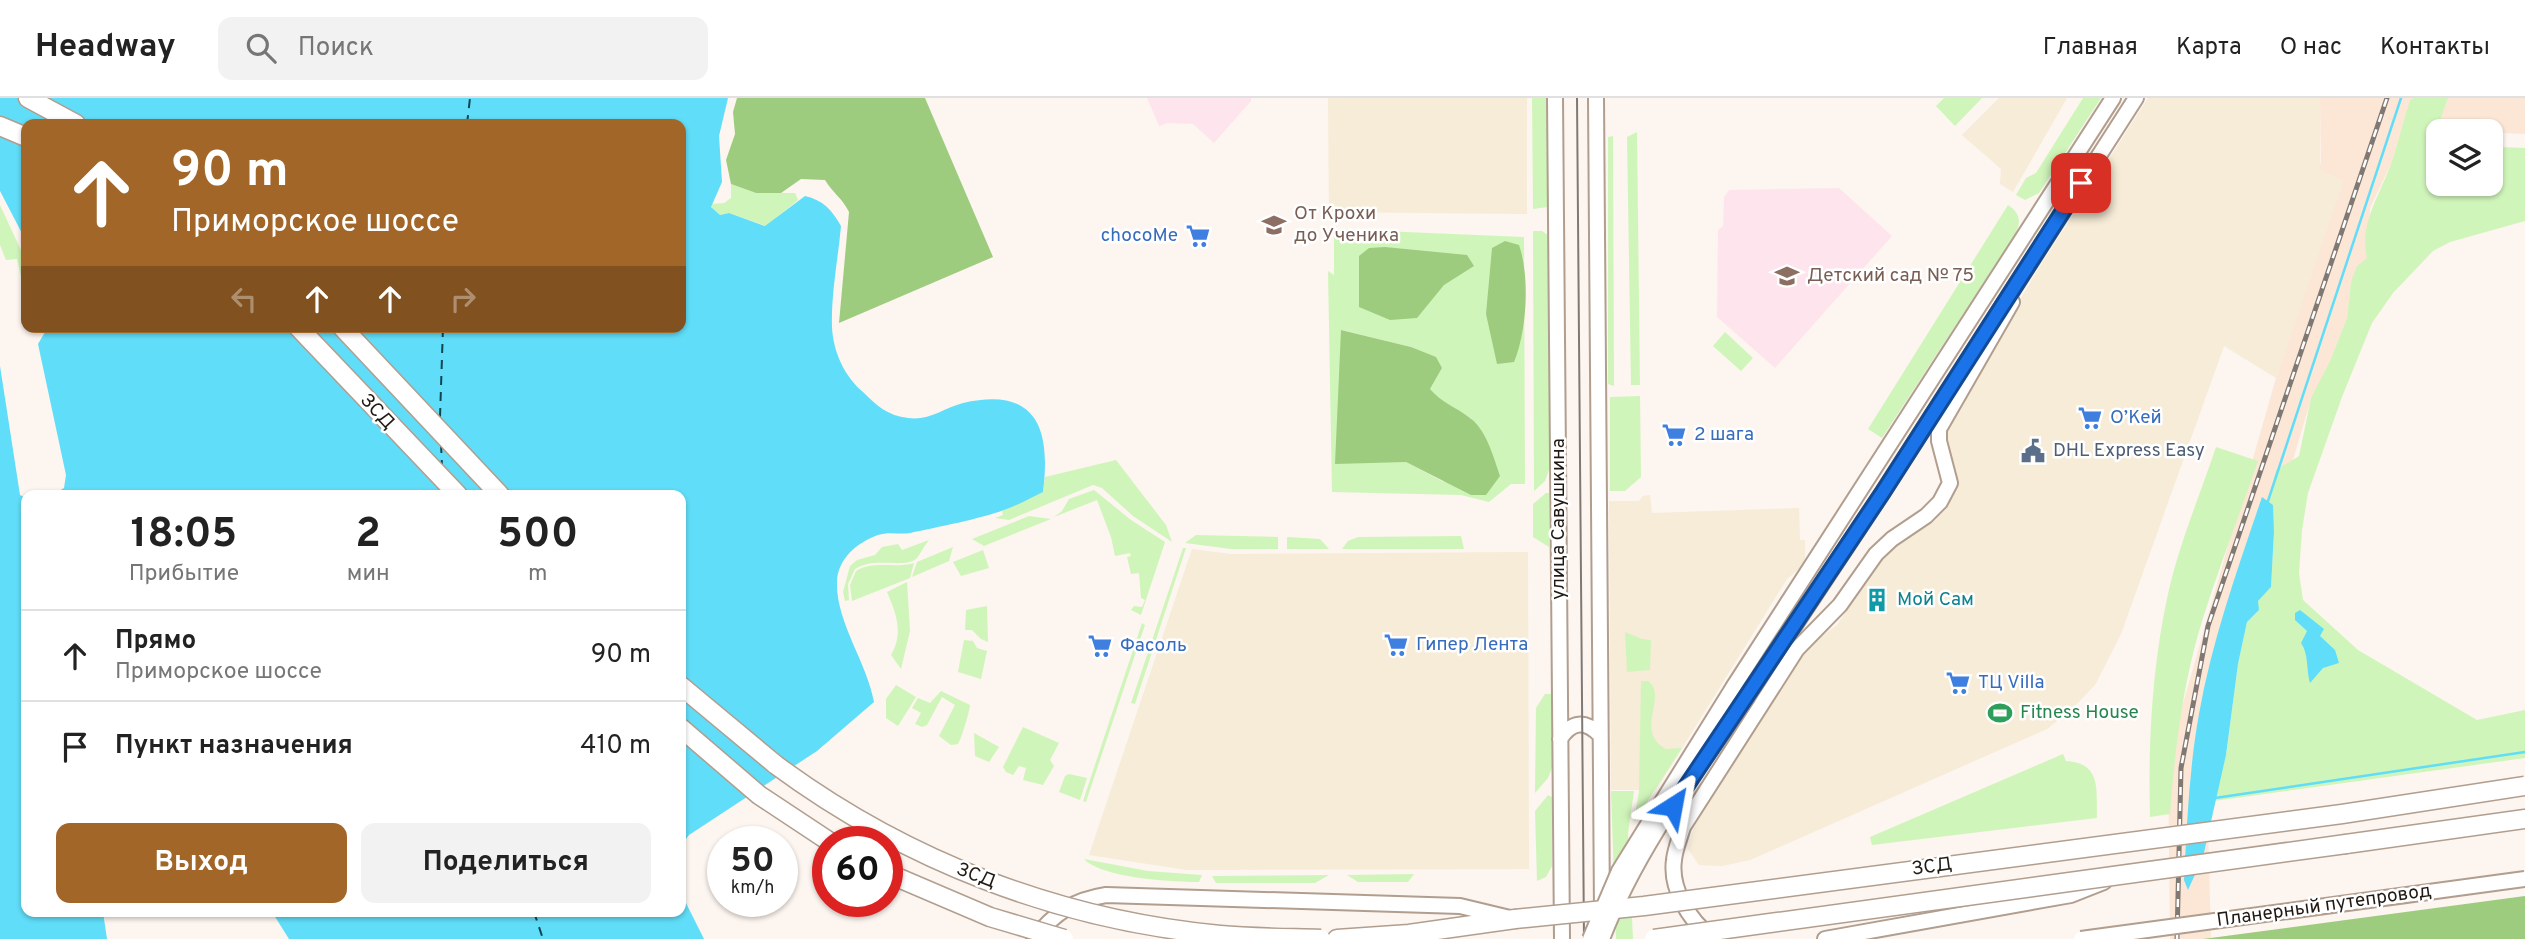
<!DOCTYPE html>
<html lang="ru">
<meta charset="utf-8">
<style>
body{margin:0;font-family:Overpass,sans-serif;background:#f2f2f2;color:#222;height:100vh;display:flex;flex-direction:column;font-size:26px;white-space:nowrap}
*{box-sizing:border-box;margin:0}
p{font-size:23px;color:#767676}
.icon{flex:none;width:38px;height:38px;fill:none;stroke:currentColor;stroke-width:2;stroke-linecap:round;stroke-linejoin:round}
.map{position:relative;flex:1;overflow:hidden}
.sheet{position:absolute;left:21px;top:392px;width:665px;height:427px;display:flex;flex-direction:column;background:#fff;border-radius:14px;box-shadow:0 2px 5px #0004}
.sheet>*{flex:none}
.banner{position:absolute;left:21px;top:21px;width:665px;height:214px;border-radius:14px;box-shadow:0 2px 5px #0004;background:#a26628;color:#fff;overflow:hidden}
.controls{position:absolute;left:2426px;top:21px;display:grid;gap:14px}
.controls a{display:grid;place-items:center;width:77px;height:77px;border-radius:14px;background:#fff;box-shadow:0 2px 5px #0004;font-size:35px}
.speed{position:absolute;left:707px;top:728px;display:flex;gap:14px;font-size:35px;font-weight:700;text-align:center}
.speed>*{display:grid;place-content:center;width:91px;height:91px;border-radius:50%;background:#fff;box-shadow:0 2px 5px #0004;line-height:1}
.speed small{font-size:18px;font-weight:400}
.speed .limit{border:10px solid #d22;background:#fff;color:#111}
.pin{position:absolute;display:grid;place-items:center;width:60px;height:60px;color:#fff;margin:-30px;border-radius:14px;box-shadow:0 4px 10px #0006}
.me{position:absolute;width:77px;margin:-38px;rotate:34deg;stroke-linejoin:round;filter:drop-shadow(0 0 5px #0008)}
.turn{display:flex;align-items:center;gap:24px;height:147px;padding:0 35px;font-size:32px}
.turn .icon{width:91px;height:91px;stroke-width:2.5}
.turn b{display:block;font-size:49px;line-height:60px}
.lanes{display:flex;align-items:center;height:66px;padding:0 35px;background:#0003;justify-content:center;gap:35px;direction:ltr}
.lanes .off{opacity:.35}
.eta{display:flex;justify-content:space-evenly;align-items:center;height:119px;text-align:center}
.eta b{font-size:42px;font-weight:700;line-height:49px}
.button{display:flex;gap:14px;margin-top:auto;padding:14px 35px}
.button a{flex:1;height:80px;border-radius:14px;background:#a26628;color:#fff;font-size:28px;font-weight:700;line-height:80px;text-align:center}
.button a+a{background:#f2f2f2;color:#222}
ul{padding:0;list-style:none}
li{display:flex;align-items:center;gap:21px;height:91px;padding:0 35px;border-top:2px solid #e0e0e0}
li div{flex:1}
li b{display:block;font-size:26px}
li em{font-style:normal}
header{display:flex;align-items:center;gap:42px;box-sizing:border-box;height:98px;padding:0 35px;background:#fff;border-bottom:2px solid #e0e0e0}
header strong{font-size:33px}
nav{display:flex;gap:38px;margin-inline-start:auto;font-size:24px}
.search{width:490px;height:63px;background:#f2f2f2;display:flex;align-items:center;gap:18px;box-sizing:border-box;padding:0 24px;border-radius:14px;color:#767676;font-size:26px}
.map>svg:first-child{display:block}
.commercial{fill:#f6ecd7}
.built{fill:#fce6d5}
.education{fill:#fee5ed}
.green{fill:#d0f5ba;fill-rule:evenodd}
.forest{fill:#9dcc7e}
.water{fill:#60ddf8}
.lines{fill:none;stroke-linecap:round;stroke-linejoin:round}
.stream{stroke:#60ddf8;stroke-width:2.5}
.ferry{stroke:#0d4651;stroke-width:2;stroke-dasharray:9 7;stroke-linecap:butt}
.secondary-casing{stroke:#b19e8f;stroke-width:18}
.primary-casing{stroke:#b19e8f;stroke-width:18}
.highway-casing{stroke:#b19e8f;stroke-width:21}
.secondary{stroke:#fff;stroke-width:14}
.primary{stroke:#fff;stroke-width:14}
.highway{stroke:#fff;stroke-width:18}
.tram{stroke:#807973;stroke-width:2}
.rail-casing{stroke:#807973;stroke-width:5}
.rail{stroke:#fff;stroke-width:2.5;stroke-dasharray:8;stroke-linecap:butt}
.secondary-bridge-casing{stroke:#b19e8f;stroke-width:18;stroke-linecap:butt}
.primary-bridge-casing{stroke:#b19e8f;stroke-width:18;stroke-linecap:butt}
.highway-bridge-casing{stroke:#b19e8f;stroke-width:21;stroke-linecap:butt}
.secondary-bridge{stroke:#fff;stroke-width:14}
.primary-bridge{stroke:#fff;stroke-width:14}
.highway-bridge{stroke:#fff;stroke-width:18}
.route-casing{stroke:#114b97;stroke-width:18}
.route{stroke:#1a73e8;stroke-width:12}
.labels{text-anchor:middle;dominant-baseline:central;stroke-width:5;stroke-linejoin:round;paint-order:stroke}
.education-label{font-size:19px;fill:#785e54;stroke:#fff;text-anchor:start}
.shop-label{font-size:19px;fill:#366cbe;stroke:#fff;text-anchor:start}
.street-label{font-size:19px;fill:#211a14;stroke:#fff}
.service-label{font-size:19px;fill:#4e5e75;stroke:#fff;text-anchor:start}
.culture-label{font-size:19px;fill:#0d838f;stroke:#fff;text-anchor:start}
.leisure-label{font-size:19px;fill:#27864d;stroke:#fff;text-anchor:start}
</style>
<header>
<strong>Headway</strong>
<div class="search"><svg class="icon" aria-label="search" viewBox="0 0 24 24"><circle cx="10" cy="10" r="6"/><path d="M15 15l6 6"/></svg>Поиск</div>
<nav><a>Главная</a><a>Карта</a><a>О нас</a><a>Контакты</a></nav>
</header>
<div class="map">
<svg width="2525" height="841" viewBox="0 0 2525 841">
<rect width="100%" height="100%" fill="#fdf5ef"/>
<path class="commercial" d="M1328 0H1527V116L1329 114Z
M1999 0H2067L2013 94 2000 86 2001 71 1962 37Z
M2148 0H2320V65L2345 81 2276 280 2224 248 2121 536 2095 587 2072 611 2047 631 1750 762 1722 768 1699 767 1688 751 1694 729 1710 699 1809 547 1837 527 1879 463 1895 448 1935 421 1953 398 1957 388 1956 375 1945 338 1948 323 2037 173Z
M1650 397 1652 415 1799 410 1800 442H1805V466L1787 481 1656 692H1611L1609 403H1639L1643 398Z
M1192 451 1231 456 1528 454 1529 771 1187 772 1089 757Z"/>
<path class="built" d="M2320 0H2414L2410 2 2391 66 2370 110 2368 160 2351 184 2347 220 2330 263 2311 301 2206 655 2211 841H2170L2168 658 2276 280 2344 82 2321 73Z
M2448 0H2525V36L2460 33 2441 20Z"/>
<path class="education" d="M1147 0H1251V3L1214 45 1193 26 1168 25 1159 28Z
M1839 90 1892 138 1775 270 1717 219 1718 132 1723 128 1724 99 1729 92Z"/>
<path class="green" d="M1532 0H1547L1548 109 1533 111Z
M1944 0H1982L1955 28 1936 8Z
M2083 0H2101L2039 95 2025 102 2016 97 2026 80 2036 75Z
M2414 0H2448L2441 20 2460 33H2438V86H2490V36H2495L2499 49 2525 50V123L2450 144 2433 153 2393 195 2372 225 2342 299 2308 395 2302 432 2299 475 2303 502 2358 552 2477 622 2525 612V660L2214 703 2226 657 2238 566 2247 524 2259 512 2257 503 2271 489 2274 434 2273 407 2268 403 2276 372 2299 358 2311 300 2330 263 2347 220 2351 184 2357 168 2367 160C2359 125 2380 97 2391 66 2398 45 2403 23 2410 2Z
M1637 34 1640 287H1631L1627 39Z
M1613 38 1614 288 1608 286V39Z
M731 86 756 95H795L798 102 766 128 729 115 720 117 711 109 712 106 724 105 731 100Z
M0 107 26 163V200L17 161 6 162 0 147Z
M2008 107C2020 115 2021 123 2016 135L1882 340 1868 331Z
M1334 131 1524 139 1525 386H1511L1489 404 1461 397 1332 394 1328 173 1334 177ZM1342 232 1411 249 1442 270 1430 291 1442 305 1472 321 1444 384 1406 364H1363Z
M1533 133H1542L1548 137 1550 369 1545 383 1534 393Z
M1725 234 1753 260 1741 273 1713 248Z
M1640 298 1641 379 1625 393H1610V299Z
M2216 349 2258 363C2240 415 2220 467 2203 520 2183 583 2175 650 2170 716L2150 719C2148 644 2152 569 2168 496 2179 446 2200 397 2216 349Z
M1116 362 1166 427 1172 444 1133 418 1102 390 1093 387 1009 422 995 420 1003 417 1002 413 1043 394 1045 379Z
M1094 392 1131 422 1165 444 1141 517 1131 512 1134 508 1142 509 1145 502 1141 500 1139 475 1131 476 1127 459 1131 458 1130 455 1115 458 1111 439 1097 402 1054 419 1062 413 1069 401Z
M1546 395H1549V449L1533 439V406Z
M1029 418 1051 421 984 448 972 441Z
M1196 437 1278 439V451H1231L1185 445Z
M1461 438 1464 451H1342L1348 443 1358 439Z
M1287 439 1320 441 1329 451H1287Z
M929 442C924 448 920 457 916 461 903 471 875 458 855 471L848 486 849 502 845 503 843 494 850 468 857 462 875 457 882 449 898 446 902 452Z
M953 449 949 463 912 479 917 464Z
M1183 450H1186L1135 606 1131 605Z
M983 452 989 470 961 478 953 464Z
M914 465 910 480 852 503 850 487 856 473C875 462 894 471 914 465Z
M907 484 910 533 901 571 891 557C904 535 896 515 887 494Z
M987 508 988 544 981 541 972 532H965L966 512Z
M1142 525 1145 527 1086 704 1083 703Z
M1625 534 1642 541 1651 542 1650 572 1627 574Z
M964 542 973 543 977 550 987 553 981 581 958 574Z
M1641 583H1648C1669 598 1633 633 1666 651L1682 650 1634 724 1639 693Z
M896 587 916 599 898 628 886 620V601Z
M941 593 970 607C970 612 961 642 958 646L951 647 939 638 955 607 942 599 927 627 922 629 915 626 921 615 912 610 918 600 930 605Z
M1545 596H1552V670L1548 680 1535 695 1536 610Z
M1023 629 1059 645 1050 662 1054 668 1043 687 1023 682 1026 670 1019 668 1013 677 1006 674 1003 669Z
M974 635 999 649 989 664 975 658Z
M2063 656 2066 663C2102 665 2096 692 2097 720L1872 747 1870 739Z
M1069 676 1087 680 1080 702 1059 694 1065 678Z
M1611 693H1634L1628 735 1633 841H1616Z
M1548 697 1552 699V768L1546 779 1537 783 1535 713Z
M1084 761 1148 773 1202 777 1199 784C1172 784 1102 780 1084 761Z
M1414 776 1408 784H1358L1347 777Z
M1329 777 1315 785H1216L1212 778Z"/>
<path class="forest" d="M737 0H925L993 159 839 225 849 114C843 101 832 94 825 82L801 81 781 95H756L731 86 726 62 735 36 733 14Z
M1505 143 1519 147C1530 178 1527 233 1514 264L1497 266 1486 216 1492 150Z
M1385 149 1467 157 1474 168 1444 187 1417 220 1390 222 1359 209V158L1369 150Z
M1341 232 1411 249 1436 259 1442 270 1430 291C1442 305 1456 309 1470 320 1486 331 1494 360 1500 378L1486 397H1471L1406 364 1335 366Z
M2525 798V841H2203Z"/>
<path class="water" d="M0 0H728L719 38 722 84 711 109 720 117 729 115 765 128 805 98C823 102 832 112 841 128 838 161 831 196 832 229 833 254 845 279 863 294 876 307 888 318 908 320 929 323 944 310 963 305 1037 288 1051 331 1043 394 1031 400 1018 407 1004 412 980 421 937 429 910 435 900 437 889 433 878 437 856 445 836 462 837 487 837 525 867 565 874 604L817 653 689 737 681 748V397H52L64 390 66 377 38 246 48 229H681V26H26V143L0 93Z
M0 268 20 397 26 400V814H103L107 841H0Z
M2262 399 2273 407 2274 434 2271 489 2258 503 2259 512 2247 524 2238 566 2226 657 2203 759 2188 792 2184 782C2187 727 2189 671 2199 616 2212 542 2238 470 2262 399Z
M2300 512 2324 531 2320 538 2335 552 2339 565 2323 570 2310 585C2306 571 2309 557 2301 545L2307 533 2295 522V515Z
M681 795 704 841H289L272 814H681Z"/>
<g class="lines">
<path class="stream" d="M2268 403 2401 0
M2215 700 2525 654"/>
<path class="ferry" d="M467 26 470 0
M440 319 443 229
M441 346 442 368
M534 814 543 841"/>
<g class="secondary-casing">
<path id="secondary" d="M1555 0 1562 841
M1596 0 1602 814
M1560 641C1572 623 1585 622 1600 637
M1712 839C1689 823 1670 790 1674 762 1675 751 1680 740 1683 729L1797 551 1840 507 1876 456 1892 441 1926 418 1940 404 1950 385 1939 343V331L2012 204"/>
</g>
<g class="primary-casing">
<path id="primary" d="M1734 588 2113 0
M1748 598 1883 394 2136 0
M1034 841C1054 815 1074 802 1106 797L1460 808 1510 820
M1825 841 2071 797 2104 784"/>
</g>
<g class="highway-casing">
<path id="highway" d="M28 0 76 26
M0 28 26 39
M298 229 458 397
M342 229 500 397
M681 588 776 667
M681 630 759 697 830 744
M2346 746 2525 721
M1337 841 1409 836 1515 821"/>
</g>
<use href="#secondary" class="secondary"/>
<use href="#primary" class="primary"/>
<use href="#highway" class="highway"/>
<path class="tram" d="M1577 0 1584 841"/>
<g class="rail-casing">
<path id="rail" d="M2177 841 2181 670 2208 528 2387 0"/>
</g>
<use href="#rail" class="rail"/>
<g class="secondary-bridge-casing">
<path id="secondary-bridge" d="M2081 841 2525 781"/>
</g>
<g class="primary-bridge-casing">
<path id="primary-bridge" d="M1590 841 1619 773 1734 588
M1602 841C1636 752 1694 676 1748 598"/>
</g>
<g class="highway-bridge-casing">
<path id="highway-bridge" d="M776 667C906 763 1059 822 1220 837 1254 840 1288 840 1321 841
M887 775 990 819 1064 841
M1515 821 1644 808 2342 716 2525 688
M1654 841 2346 746"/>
</g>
<use href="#secondary-bridge" class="secondary-bridge"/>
<use href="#primary-bridge" class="primary-bridge"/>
<use href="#highway-bridge" class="highway-bridge"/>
</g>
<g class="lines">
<g class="route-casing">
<path id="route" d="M1673 708 1883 394 2081 85"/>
</g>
<use href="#route" class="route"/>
</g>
<defs>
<g id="school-bare" transform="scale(1.89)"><path d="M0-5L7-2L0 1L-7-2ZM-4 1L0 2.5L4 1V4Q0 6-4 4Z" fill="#8d6e63" stroke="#fff" stroke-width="2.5" paint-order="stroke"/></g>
<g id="supermarket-bare" transform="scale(1.89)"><path d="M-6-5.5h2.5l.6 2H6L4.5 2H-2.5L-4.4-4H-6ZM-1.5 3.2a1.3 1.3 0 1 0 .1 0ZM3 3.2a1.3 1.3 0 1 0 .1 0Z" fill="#3f7fe0" stroke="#fff" stroke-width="2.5" paint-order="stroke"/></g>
<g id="civic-bare" transform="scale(1.89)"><path d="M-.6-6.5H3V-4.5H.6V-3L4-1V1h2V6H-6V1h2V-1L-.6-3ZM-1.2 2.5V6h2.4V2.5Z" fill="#5c6f8a" stroke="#fff" stroke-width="2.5" paint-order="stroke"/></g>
<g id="building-bare" transform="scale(1.89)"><path d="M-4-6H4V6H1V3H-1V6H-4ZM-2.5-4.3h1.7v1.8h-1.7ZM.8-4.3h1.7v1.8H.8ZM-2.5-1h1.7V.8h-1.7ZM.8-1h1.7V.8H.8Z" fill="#0f9aa8" stroke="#fff" stroke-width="2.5" paint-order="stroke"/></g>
<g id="stadium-bare" transform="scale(1.89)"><path d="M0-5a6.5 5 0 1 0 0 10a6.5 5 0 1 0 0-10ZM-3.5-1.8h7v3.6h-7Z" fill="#2e9e5b" stroke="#fff" stroke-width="2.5" paint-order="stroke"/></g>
</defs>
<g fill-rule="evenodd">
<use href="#school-bare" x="1274" y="127"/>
<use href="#supermarket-bare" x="1198" y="138"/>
<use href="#school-bare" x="1787" y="178"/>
<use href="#supermarket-bare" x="2090" y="320"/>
<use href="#supermarket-bare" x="1674" y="337"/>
<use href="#civic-bare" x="2033" y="353"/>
<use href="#building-bare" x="1877" y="502"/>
<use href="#supermarket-bare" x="1396" y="547"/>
<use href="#supermarket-bare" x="1100" y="548"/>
<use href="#supermarket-bare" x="1958" y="585"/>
<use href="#stadium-bare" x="2000" y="615"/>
</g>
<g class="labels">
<g class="education-label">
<text x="1294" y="116">От Крохи<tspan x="1294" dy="22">до Ученика</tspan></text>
<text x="1807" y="178">Детский сад № 75</text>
</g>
<g class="shop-label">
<text x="1178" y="138" text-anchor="end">chocoMe</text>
<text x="2110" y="320">О’Кей</text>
<text x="1694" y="337">2 шага</text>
<text x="1416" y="547">Гипер Лента</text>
<text x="1120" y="548">Фасоль</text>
<text x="1978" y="585">ТЦ Villa</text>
</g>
<g class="street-label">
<text transform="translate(377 314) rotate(47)">ЗСД</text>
<text transform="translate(1559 421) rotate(-90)">улица Савушкина</text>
<text transform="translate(1932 769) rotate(-8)">ЗСД</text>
<text transform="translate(976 778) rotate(21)">ЗСД</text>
<text transform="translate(2324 808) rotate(-8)">Планерный путепровод</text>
</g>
<g class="service-label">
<text x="2053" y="353">DHL Express Easy</text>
</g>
<g class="culture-label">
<text x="1897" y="502">Мой Сам</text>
</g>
<g class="leisure-label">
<text x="2020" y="615">Fitness House</text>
</g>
</g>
</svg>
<div class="controls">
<a><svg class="icon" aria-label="layers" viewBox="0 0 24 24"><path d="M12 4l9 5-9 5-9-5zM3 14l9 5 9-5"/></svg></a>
</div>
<div class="speed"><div>50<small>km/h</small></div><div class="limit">60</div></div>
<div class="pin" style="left:2081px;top:85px;background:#d93025"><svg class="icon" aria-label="arrive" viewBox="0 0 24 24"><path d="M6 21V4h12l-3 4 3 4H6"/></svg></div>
<svg class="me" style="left:1673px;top:708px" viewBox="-20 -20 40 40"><path d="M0-17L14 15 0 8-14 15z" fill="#1a73e8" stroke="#fff" stroke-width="4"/></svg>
<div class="banner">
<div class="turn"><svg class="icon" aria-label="ahead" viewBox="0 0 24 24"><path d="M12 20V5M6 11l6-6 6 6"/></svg><div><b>90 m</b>Приморское шоссе</div></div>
<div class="lanes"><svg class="icon off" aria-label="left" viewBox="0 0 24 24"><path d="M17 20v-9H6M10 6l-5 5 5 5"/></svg><svg class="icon" aria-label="ahead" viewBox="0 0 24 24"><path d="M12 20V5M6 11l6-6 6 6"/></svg><svg class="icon" aria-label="ahead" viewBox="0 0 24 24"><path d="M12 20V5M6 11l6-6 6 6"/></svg><svg class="icon off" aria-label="right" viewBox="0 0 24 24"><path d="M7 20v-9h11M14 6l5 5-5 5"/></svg></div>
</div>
<section class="sheet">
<div class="eta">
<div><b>18:05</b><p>Прибытие</p></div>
<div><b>2</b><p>мин</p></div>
<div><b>500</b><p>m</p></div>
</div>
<ul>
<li><svg class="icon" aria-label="ahead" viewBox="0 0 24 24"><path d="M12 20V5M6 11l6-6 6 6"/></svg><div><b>Прямо</b><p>Приморское шоссе</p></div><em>90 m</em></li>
<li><svg class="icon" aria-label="arrive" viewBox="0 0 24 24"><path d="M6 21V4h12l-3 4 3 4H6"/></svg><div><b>Пункт назначения</b></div><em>410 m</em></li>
</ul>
<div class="button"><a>Выход</a><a>Поделиться</a></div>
</section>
</div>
